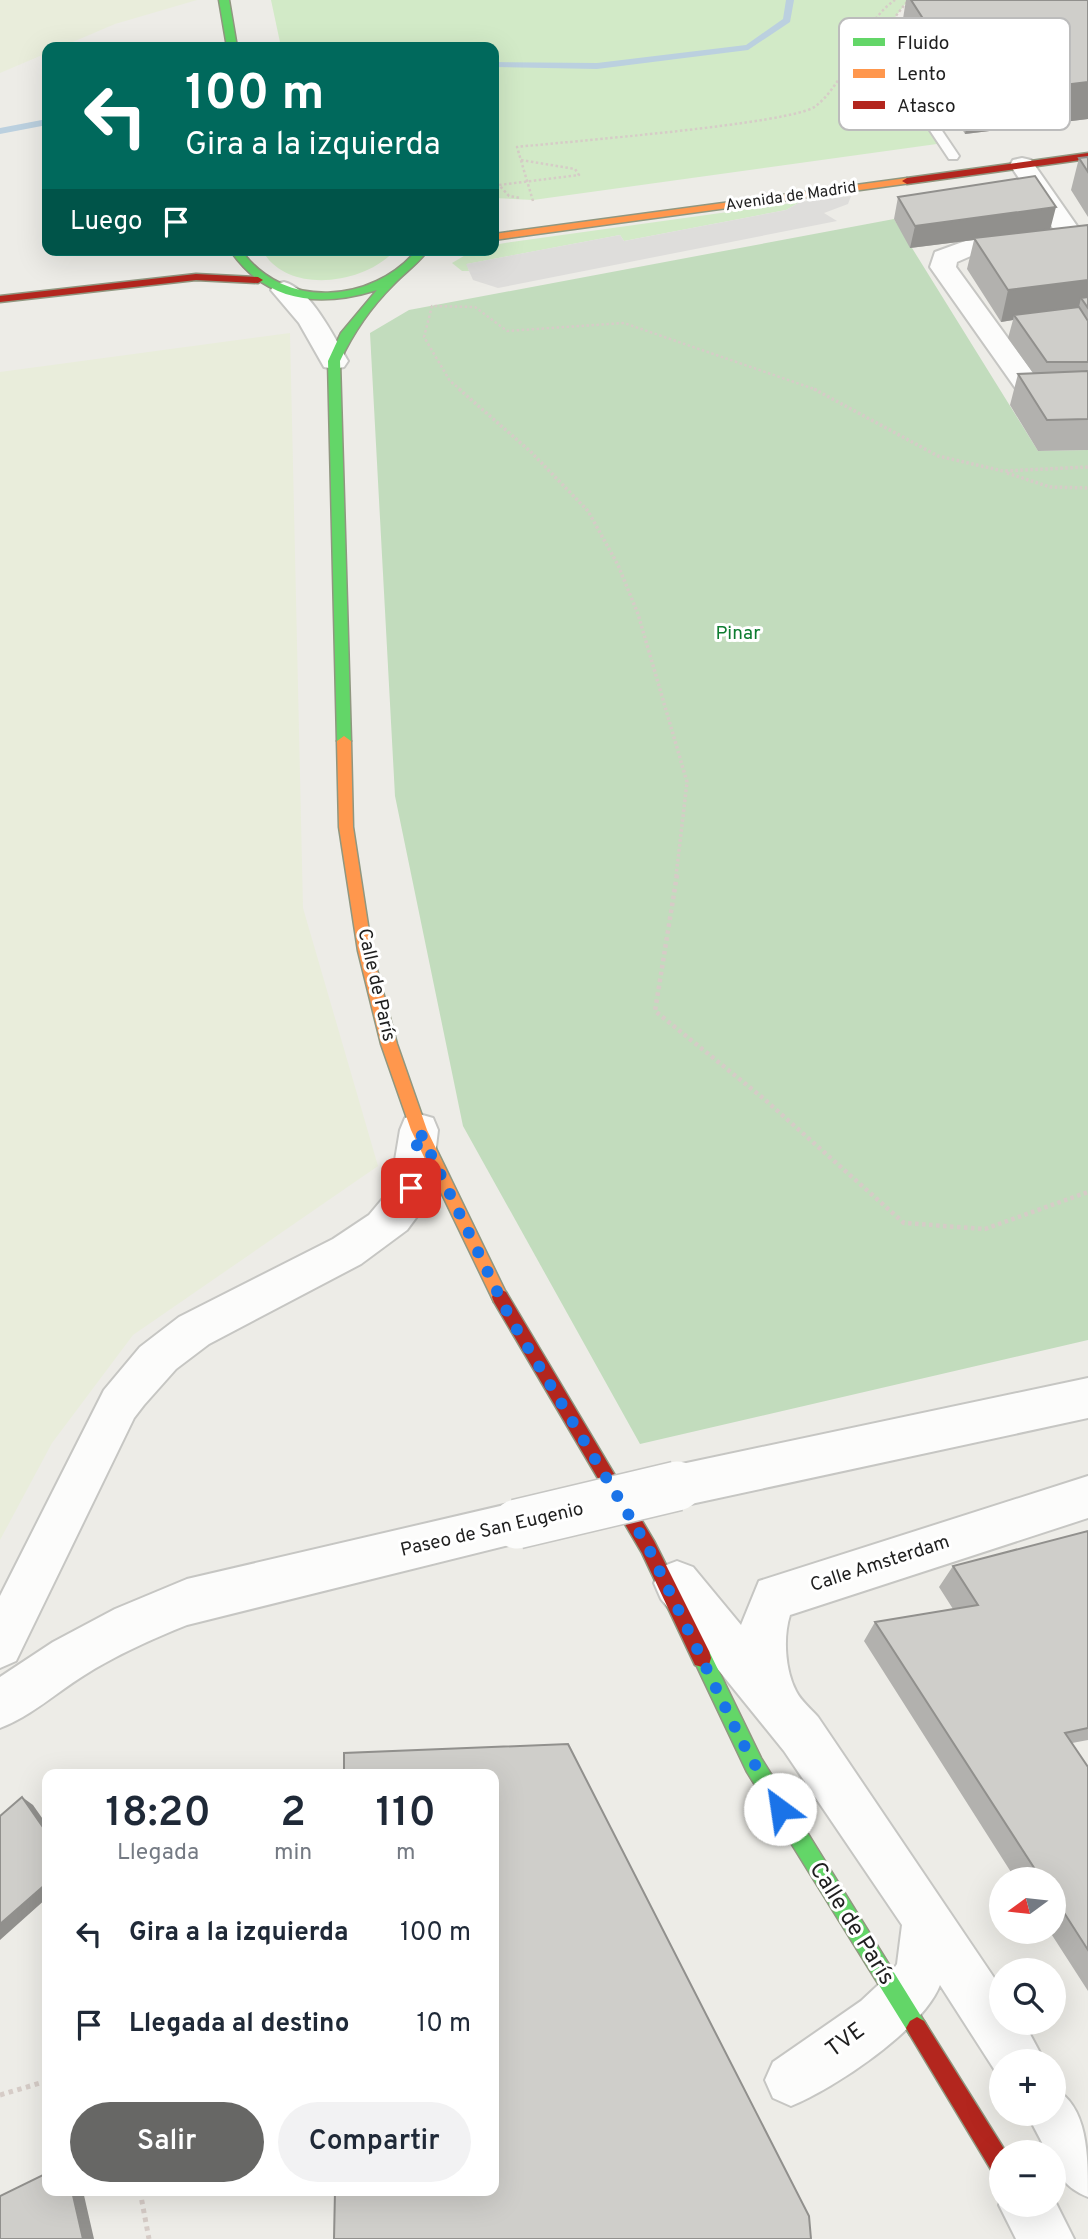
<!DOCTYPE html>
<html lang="es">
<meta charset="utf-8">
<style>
body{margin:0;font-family:Overpass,sans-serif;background:#f2f2f3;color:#1f2937;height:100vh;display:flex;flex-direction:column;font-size:26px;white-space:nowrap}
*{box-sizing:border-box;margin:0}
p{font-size:23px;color:#747a83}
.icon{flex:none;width:38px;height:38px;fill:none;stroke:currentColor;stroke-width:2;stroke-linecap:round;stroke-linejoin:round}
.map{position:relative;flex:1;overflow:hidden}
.panel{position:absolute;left:42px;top:1769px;width:457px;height:427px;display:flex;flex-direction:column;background:#fff;border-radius:14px;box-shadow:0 7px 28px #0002}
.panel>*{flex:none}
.hud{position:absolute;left:42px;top:42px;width:457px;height:214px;border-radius:14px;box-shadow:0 7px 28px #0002;background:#00695c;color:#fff;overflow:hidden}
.needle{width:46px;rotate:255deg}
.tools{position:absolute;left:989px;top:1867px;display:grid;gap:14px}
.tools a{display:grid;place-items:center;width:77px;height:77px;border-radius:50%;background:#fff;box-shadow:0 7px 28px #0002;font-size:35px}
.pin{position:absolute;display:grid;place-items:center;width:60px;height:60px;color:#fff;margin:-30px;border-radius:14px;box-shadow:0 4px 10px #0006}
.me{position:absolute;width:77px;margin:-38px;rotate:329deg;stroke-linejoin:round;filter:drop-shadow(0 0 5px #0008)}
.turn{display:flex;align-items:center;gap:24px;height:147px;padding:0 28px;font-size:32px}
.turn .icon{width:91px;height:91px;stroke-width:2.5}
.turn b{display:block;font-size:49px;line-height:60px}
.then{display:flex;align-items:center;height:66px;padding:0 28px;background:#0003;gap:14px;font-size:26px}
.eta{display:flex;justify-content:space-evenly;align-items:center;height:119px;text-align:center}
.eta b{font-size:42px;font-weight:600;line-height:49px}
.primary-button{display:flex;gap:14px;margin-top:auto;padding:14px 28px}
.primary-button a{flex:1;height:80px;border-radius:42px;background:#676765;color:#fff;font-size:28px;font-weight:600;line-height:80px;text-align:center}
.primary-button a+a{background:#f2f2f3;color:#1f2937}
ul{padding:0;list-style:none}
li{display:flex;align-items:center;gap:21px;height:91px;padding:0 28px}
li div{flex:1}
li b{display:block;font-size:26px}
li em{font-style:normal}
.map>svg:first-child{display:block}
.farmland{fill:#e9eddb}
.grass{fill:#d2eac7}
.forest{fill:#c2dcbd}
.parking{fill:#dedddb}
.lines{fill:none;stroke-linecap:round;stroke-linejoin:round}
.stream{fill:#bbd0df;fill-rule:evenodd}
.lane-casing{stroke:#c6c6c3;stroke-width:4}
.street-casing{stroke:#c6c6c3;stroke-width:4}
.fast-casing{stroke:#909780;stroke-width:3}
.slow-casing{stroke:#909780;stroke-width:3}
.jam-casing{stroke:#909780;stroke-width:3}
.path-far3{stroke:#d6ccc7;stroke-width:2.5;stroke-dasharray:2.5 2.5;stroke-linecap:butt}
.path-far2{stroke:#d6ccc7;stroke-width:3.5;stroke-dasharray:2.5 2.5;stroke-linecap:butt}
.path-far1{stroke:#d6ccc7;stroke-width:4.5;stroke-dasharray:3.5 3.5;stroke-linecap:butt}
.path{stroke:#d6ccc7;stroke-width:5;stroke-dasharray:4.5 4.5;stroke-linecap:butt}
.lane{fill:#fcfcfb;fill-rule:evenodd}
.street{fill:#fcfcfb;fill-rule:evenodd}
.fast{fill:#63d668;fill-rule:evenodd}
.slow{fill:#ff974d;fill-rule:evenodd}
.jam{fill:#b3261e;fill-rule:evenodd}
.street-bridge-casing{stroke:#c6c6c3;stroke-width:52;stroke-linecap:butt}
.street-bridge{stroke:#fcfcfb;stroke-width:49}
.wall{fill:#b2b1ae}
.shaded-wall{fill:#91908d}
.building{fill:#cfceca;stroke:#91908d;stroke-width:2}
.route{stroke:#1a73e8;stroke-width:12;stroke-dasharray:0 21.6}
.labels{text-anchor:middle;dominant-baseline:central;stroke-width:6;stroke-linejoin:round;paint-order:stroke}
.far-street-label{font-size:16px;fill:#1f1f1f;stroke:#fff}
.park-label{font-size:19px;fill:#0d7c30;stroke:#fff}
.street-label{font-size:19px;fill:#1f1f1f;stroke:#fff}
.near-street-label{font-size:23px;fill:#1f1f1f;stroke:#fff}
.key{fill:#fff;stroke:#bcbcbc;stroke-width:2}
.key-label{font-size:19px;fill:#1f1f1f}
</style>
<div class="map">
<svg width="1088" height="2239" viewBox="0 0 1088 2239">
<rect width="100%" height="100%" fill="#edece7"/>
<path class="farmland" d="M0 0H197L115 24 61 47H47V53L0 73Z
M290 333 303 908 378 1166 133 1335 52 1443 0 1540V372Z"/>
<path class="grass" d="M271 0H917L906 3 880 37 891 63 944 143 533 200 494 198V47H281Z
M800 202 786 210 624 241 620 235 467 264 469 271H462L452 263 474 250H494V245L505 243Z
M262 250H395C366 284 287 296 262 250Z"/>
<path class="forest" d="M894 219 1038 451 1088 450V1340L640 1444 463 1126 395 796 370 333 409 310Z"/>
<path class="parking" d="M851 196 848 204 824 213 837 221 498 288 473 280 466 264 620 235 624 241 786 210 800 202Z"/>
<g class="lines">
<path class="stream" d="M786 0H794L790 22 748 50 597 69 494 67V62L597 63 746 45 783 19Z
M47 119V125L0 134V128Z"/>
<g class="lane-casing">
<path id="lane" d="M887 61H895L959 156 957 159H949L885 63Z"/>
</g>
<g class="street-casing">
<path id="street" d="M1022 158 1031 160 1084 236 1080 241 1071 244 973 255 957 262 956 267 1039 381H1088V399L1021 396 930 267 935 252 968 240 1054 230 1010 165 1013 160Z
M284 282C311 289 334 337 348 361L344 367 334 369 324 367 299 323 271 290 275 284Z
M419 1114 433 1118 438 1130 432 1180 421 1211 407 1230 361 1264 209 1344 176 1369 144 1405 134 1418 16 1661 0 1668V1596L104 1390 140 1347 179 1317 333 1239 369 1215 390 1190 400 1130 405 1118Z
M1088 1378V1418L677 1507 662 1501 655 1486 662 1471 677 1465Z
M1088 1476V1518L790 1615C783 1637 785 1670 796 1691 801 1701 811 1709 818 1717L1001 1988V2023H1024L1045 2062H1001V2080L940 1985C922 2030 835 2088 791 2106L773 2098 765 2080 773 2062 861 2001 891 1973 897 1964 902 1925 784 1751 661 1599 654 1583 661 1567 677 1561 693 1567 741 1625 759 1581Z
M517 1502 533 1509 539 1524 533 1539 187 1625C152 1639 116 1655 83 1676 56 1693 31 1716 0 1728V1677L53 1642 115 1609 187 1579Z
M1054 2088C1088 2107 1088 2154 1088 2197 1068 2189 1054 2175 1054 2152H1047L1027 2114H1054Z
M1054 2199 1074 2239H1016L999 2205 1001 2200V2205H1054Z"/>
</g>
<g class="fast-casing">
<path id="fast" d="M219 0H229L237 47H227Z
M230 250H241C283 310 372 304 417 250H428C418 264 404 273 393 285 371 307 353 333 340 361L351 741 344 746 337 741 328 361 341 333 377 290C319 308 266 303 230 250Z
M702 1649 709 1651 761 1758 924 2021 928 2028 924 2035 917 2039 910 2035 747 1772 693 1658 695 1651Z"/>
</g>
<g class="slow-casing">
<path id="slow" d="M907 178 912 181 911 183 494 240V234Z
M344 736 351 741 353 827 372 951 397 1044 427 1130 508 1297 506 1302 500 1305 494 1302 411 1130 381 1044 358 951 339 827 337 741Z"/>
</g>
<g class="jam-casing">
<path id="jam" d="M1088 153V159L907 184 902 181 907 178Z
M196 274 258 277 263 280 258 283 196 280 0 302V296Z
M500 1289 506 1292 654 1541 709 1651 711 1658 709 1665 702 1667 695 1665 642 1553 494 1302 492 1297 494 1292Z
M917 2017 924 2021 1006 2152H1001V2176L993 2173 910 2035 906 2028 910 2021Z"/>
</g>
<path class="path-far3" d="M881 40 880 36 906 3 917 0
M521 160 575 169 579 175 499 185 509 196 521 198
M533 201 517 147C562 142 794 124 816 106 849 79 859 25 895 0
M461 390 450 381 424 337 432 306 475 307 507 331 624 323 817 390"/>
<path class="path-far2" d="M459 389 531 452 588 511 618 565 638 614 687 782 676 876
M814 389 938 456 1003 471 1088 467
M1007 473 1050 487 1088 488"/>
<path class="path-far1" d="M677 875 655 1011 763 1098 904 1223 985 1229 1088 1192"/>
<path class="path" d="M0 2095 47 2081
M140 2191 149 2239"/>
<use href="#lane" class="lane"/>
<use href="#street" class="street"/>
<use href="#fast" class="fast"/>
<use href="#slow" class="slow"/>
<use href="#jam" class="jam"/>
<g class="street-bridge-casing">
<path id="street-bridge" d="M517 1524 677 1486"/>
</g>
<use href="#street-bridge" class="street-bridge"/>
</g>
<path class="wall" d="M906 0H1088V119L965 134 901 31Z
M1088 157V217L1071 190 1079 158Z
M898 197 1050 229 1088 225V450L1038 451 1010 405 1018 374 1033 373 1008 338 1013 320 1001 322 967 269 974 240 910 248 894 219Z
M1088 1531V1740L1072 1743 1088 1767V1991L1050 1932H1054V1880H1016L864 1641 875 1622 953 1609 939 1587 953 1566Z"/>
<path class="shaded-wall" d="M1088 82V119L965 134 973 96Z
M1056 207 1050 230 974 238V240L910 248 915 226Z
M1088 280V308L1081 298 1078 311 1014 315 1013 320 1001 322 1008 290Z
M22 1797 33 1805 47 1825V1833Z
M47 1883V1898L0 1940V1924Z
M72 2191H83L94 2239H83Z"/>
<path class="building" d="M911 0H1088V82L973 96Z
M1088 157V172L1079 158Z
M1035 176 1056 207 915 226 898 197Z
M1088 225V280L1008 290 974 238Z
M1088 297V308L1081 298Z
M1079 307 1088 321V362H1047L1014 315Z
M1088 371V419L1047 420 1018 374Z
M1088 1531V1728L1065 1733 1088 1767V1950L1054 1897V1880H1042L875 1622 978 1605 953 1566Z
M568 1744 809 2216 811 2239H334L335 2191H494V1774H344V1753Z
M22 1797 47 1833V1883L0 1924V1816Z
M47 2173V2191H72L83 2239H0V2196Z"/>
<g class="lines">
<path class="route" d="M411 1188 419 1130 510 1318 648 1547 741 1740 780 1809"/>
</g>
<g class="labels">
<g class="far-street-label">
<text transform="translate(791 197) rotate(-8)">Avenida de Madrid</text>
</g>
<g class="park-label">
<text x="738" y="634">Pinar</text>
</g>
<g class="street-label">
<text transform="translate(376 985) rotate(77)">Calle de París</text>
<text transform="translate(492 1530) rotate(-13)">Paseo de San Eugenio</text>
<text transform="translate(880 1564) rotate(-18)">Calle Amsterdam</text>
</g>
<g class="near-street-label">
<text transform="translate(851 1924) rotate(58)">Calle de París</text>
<text transform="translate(846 2041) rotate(-36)">TVE</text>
</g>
</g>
<rect x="839" y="18" width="231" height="112" rx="10" class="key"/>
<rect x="853" y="38" width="32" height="8" fill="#63d668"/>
<rect x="853" y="69" width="32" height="9" fill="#ff974d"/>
<rect x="853" y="101" width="32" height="8" fill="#b3261e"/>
<g class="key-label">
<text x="897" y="49">Fluido</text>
<text x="897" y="80">Lento</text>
<text x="897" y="112">Atasco</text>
</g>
</svg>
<div class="tools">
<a><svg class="needle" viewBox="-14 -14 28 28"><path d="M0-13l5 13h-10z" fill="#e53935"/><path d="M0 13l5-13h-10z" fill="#747a83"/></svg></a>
<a><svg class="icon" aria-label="search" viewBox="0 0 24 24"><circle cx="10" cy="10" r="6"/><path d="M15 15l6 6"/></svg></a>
<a>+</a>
<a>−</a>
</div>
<div class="pin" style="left:411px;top:1188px;background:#d93025"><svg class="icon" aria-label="arrive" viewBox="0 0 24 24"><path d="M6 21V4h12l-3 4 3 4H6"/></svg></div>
<svg class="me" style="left:780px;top:1809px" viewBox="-20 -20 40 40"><circle r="19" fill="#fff"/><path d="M0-13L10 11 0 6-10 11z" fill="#1a73e8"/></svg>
<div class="hud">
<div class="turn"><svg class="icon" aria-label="left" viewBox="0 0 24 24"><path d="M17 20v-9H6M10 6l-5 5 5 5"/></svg><div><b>100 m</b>Gira a la izquierda</div></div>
<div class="then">Luego<svg class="icon" aria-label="arrive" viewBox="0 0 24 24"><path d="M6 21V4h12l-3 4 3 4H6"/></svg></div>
</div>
<section class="panel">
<div class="eta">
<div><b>18:20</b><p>Llegada</p></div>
<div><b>2</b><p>min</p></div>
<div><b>110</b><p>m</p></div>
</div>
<ul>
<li><svg class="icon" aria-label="left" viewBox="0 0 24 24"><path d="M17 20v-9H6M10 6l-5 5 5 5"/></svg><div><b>Gira a la izquierda</b></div><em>100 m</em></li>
<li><svg class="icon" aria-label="arrive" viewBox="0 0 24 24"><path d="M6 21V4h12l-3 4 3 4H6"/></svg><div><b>Llegada al destino</b></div><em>10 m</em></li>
</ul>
<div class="primary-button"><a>Salir</a><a>Compartir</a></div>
</section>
</div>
